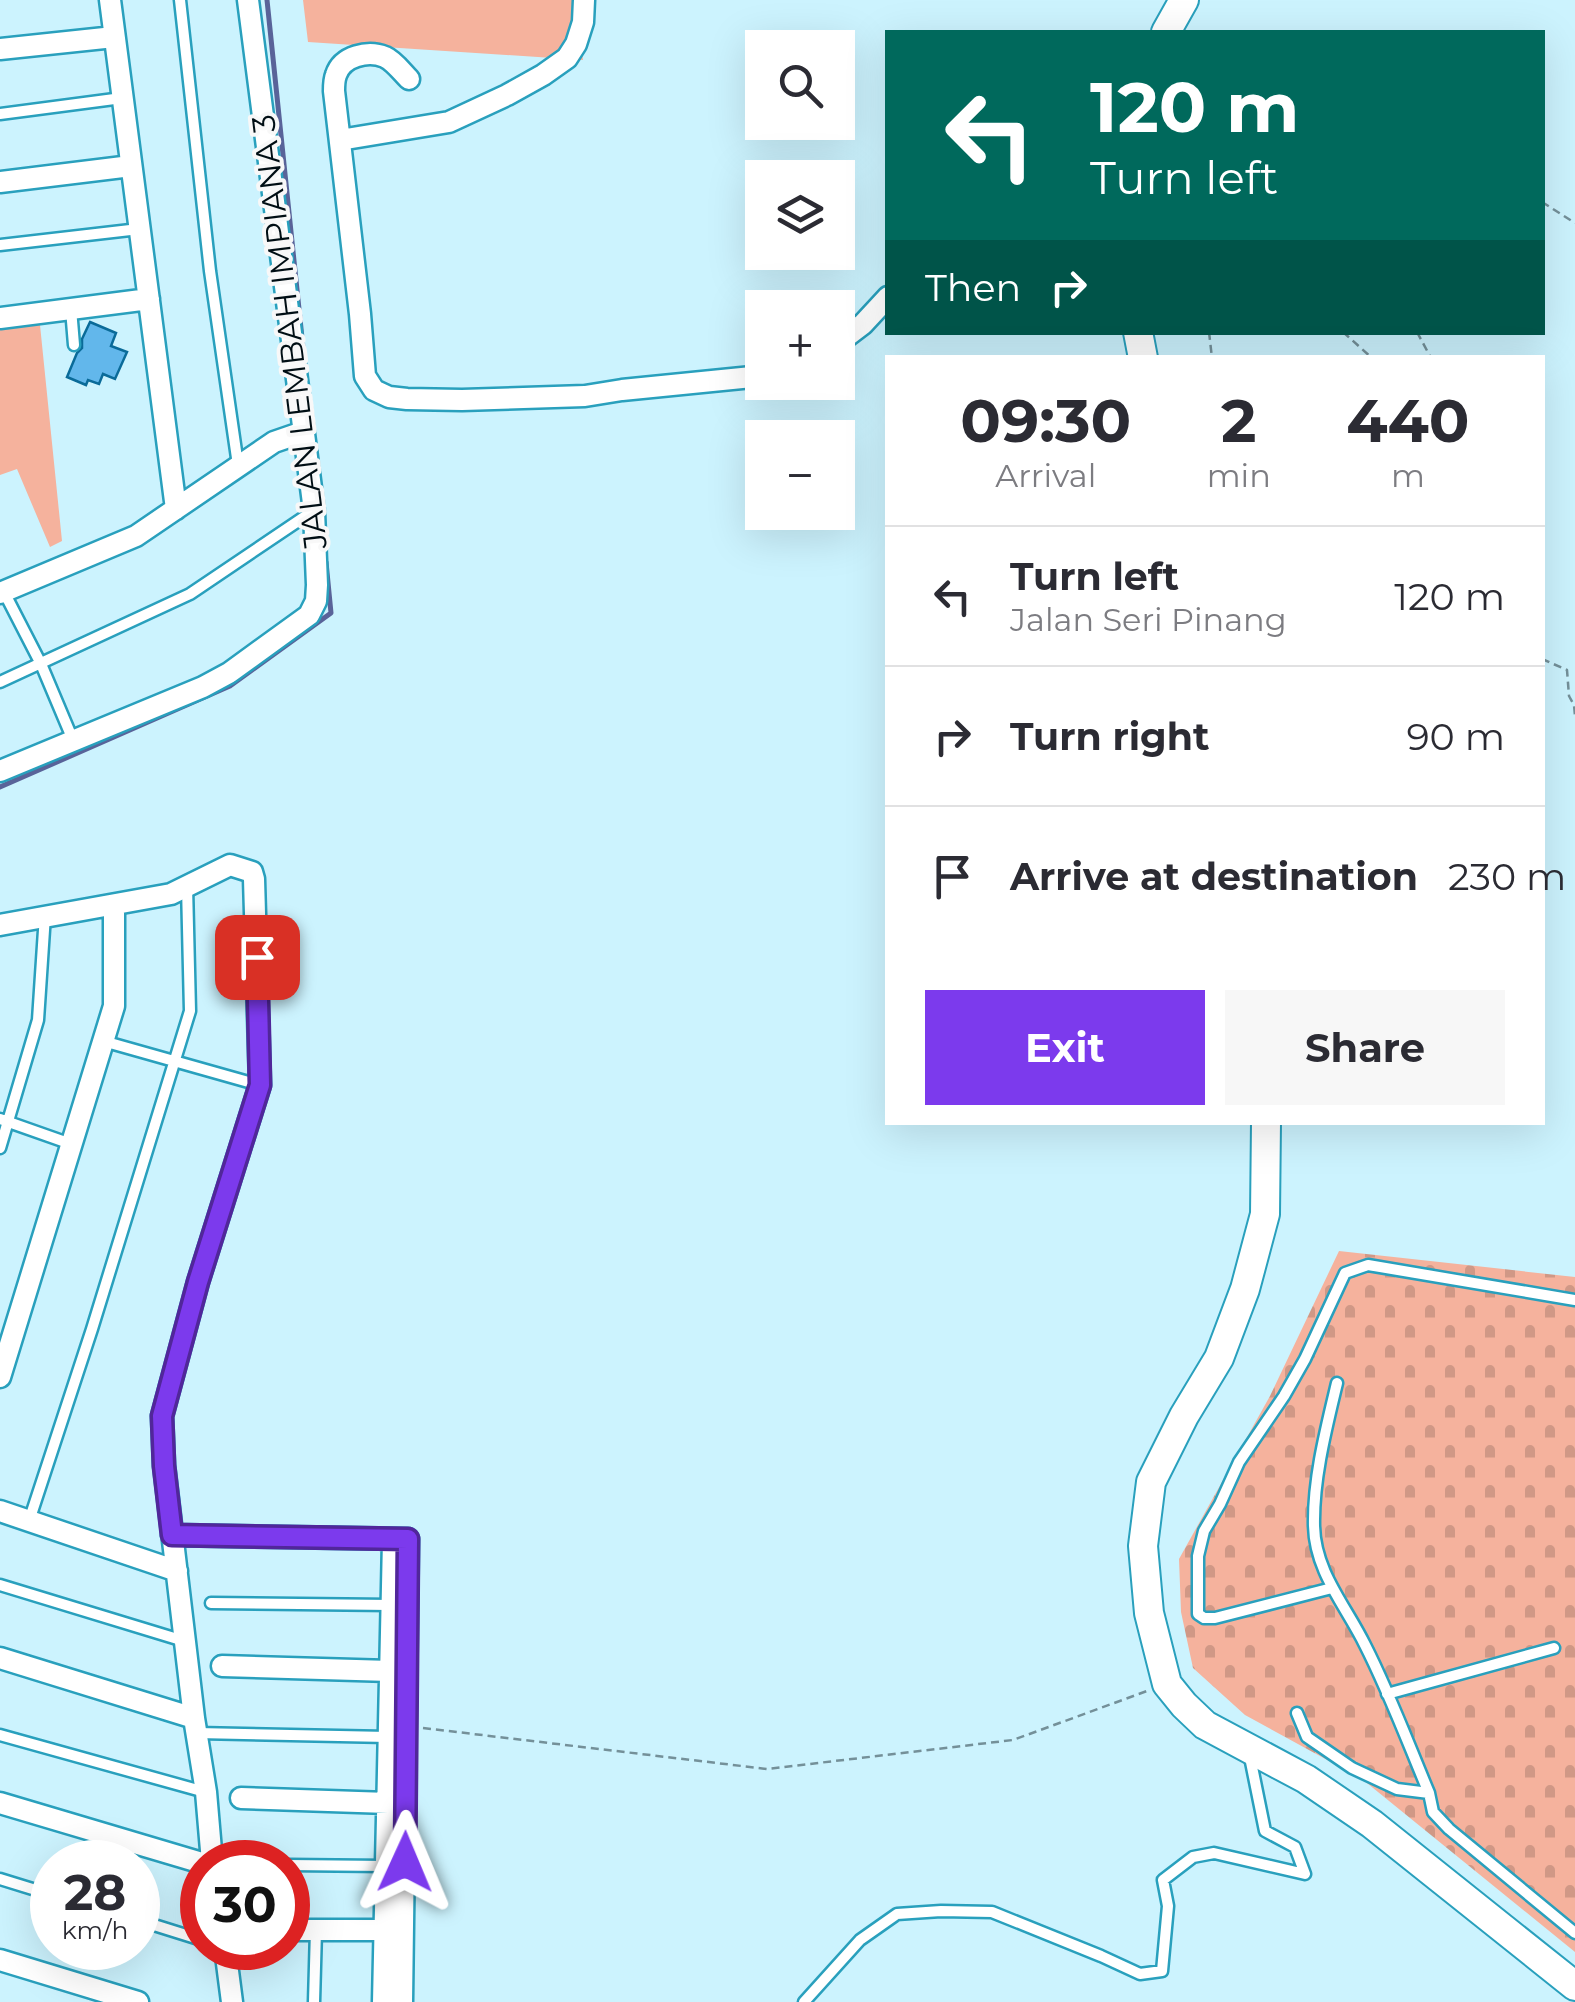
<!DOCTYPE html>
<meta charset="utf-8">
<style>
body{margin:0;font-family:Montserrat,sans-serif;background:#f7f7f7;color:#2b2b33;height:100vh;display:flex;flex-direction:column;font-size:38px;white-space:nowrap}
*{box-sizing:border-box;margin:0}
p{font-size:32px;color:#7c7c81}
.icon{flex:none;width:55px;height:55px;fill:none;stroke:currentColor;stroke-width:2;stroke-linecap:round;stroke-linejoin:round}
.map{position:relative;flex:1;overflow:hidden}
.side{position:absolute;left:885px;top:355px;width:660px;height:770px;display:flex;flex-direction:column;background:#fff;border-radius:0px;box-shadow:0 10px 40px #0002}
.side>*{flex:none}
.top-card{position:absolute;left:885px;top:30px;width:660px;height:305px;border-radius:0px;box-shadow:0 10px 40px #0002;background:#00695c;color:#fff;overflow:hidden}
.tools{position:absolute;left:745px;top:30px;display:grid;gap:20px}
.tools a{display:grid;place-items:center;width:110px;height:110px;border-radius:0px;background:#fff;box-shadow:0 10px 40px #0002;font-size:50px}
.speed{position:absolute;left:30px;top:1840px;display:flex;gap:20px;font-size:50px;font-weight:700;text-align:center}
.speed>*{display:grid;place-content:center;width:130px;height:130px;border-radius:50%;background:#fff;box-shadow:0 10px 40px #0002;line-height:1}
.speed small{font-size:25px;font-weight:400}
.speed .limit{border:15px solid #d22;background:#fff;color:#111}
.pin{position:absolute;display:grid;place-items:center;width:85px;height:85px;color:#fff;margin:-42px;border-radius:20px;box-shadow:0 5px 15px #0006}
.me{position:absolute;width:110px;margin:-55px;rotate:1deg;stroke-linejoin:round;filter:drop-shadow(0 0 8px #0008)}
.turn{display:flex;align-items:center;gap:35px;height:210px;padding:0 40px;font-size:45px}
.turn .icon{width:130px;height:130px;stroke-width:2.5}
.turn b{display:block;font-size:70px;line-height:85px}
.then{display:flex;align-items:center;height:95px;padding:0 40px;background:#0003;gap:20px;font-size:38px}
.eta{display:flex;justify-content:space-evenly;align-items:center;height:170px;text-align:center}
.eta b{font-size:60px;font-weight:700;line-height:70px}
.cta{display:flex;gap:20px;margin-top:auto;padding:20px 40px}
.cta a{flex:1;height:115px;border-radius:0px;background:#7c3aed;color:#fff;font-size:40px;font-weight:700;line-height:115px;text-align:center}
.cta a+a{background:#f7f7f7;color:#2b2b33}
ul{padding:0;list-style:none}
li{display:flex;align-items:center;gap:30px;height:140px;padding:0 40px;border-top:2px solid #e1e1e2}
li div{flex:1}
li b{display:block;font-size:38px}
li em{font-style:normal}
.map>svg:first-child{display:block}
.green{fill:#f5b29d}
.cemetery{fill:url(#cemetery-stones)}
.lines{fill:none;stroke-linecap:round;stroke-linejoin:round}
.stream{stroke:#596399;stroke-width:5}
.building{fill:#62b7eb;stroke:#0a6b99;stroke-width:2.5}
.service-casing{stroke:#29a0bd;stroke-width:15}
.minor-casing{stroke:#29a0bd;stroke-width:25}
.secondary-casing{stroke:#29a0bd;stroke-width:32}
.path{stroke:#749099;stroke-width:2.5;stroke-dasharray:8 5;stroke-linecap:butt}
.service{stroke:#fff;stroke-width:10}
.minor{stroke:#fff;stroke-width:20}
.secondary{stroke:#fff;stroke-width:28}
.route-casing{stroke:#51269a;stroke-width:25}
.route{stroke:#7c3aed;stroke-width:18}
.labels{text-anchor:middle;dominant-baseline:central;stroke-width:8;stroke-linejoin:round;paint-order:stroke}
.street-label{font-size:32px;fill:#000e14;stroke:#f8f8f8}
</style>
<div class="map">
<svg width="1575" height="2002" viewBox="0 0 1575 2002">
<defs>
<pattern id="cemetery-stones" width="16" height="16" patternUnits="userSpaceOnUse" patternTransform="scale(2.5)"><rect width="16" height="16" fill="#f5b29d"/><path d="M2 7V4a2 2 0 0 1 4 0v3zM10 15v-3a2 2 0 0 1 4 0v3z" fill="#d09886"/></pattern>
</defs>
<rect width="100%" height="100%" fill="#ccf3fe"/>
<path class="green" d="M303 0H574L583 60 308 42Z
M40 325 62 541 50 547 17 469 0 475V330Z"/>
<path class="cemetery" d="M1339 1251 1575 1277V1952L1362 1779 1245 1715 1193 1668 1181 1612 1179 1559 1270 1396Z"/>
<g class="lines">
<path class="stream" d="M267 0 305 367
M0 787 230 686 331 613 326 562"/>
</g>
<path class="building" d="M90 322 116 333 111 346 127 352 115 379 103 374 99 384 88 380 86 385 67 377 77 353 82 348V339Z"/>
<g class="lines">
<g class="service-casing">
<path id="service" d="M180 0 210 271 238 465
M0 114 122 98
M0 245 139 229
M71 309 74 345
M4 592 41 664 73 740
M0 682 190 594 313 511
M103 1041 259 1085
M0 1119 71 1144
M0 1148 38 1020 45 915
M1337 1383C1326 1429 1313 1479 1314 1526 1315 1572 1346 1606 1365 1645 1389 1692 1408 1743 1429 1793L1433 1812 1449 1829 1575 1933
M29 1521 92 1329 190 1011 187 886
M0 1585 184 1641
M1332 1588 1215 1618H1204L1198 1614V1556L1204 1531 1220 1504 1239 1462 1284 1396 1305 1359 1345 1273 1368 1265 1575 1300
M211 1603 391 1605
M1387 1694 1554 1648
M1297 1713 1307 1737 1352 1768 1397 1789 1429 1793
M197 1733 388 1737
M0 1735 205 1792
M288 1865 385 1866
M0 1879 52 1895
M138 1920 202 1940
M314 2002 316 1930
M804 2002 860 1940 897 1914 941 1911 992 1912 1101 1956 1140 1974 1162 1971 1168 1906 1163 1880 1193 1857 1214 1853 1305 1874 1295 1847 1265 1831 1250 1757"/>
</g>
<g class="minor-casing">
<path id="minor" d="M110 0 176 509
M0 49 114 37
M409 79C402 72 394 61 385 57 368 50 342 56 336 75 334 80 334 85 334 91L360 314 365 376 374 390 389 397 407 399 462 400 585 396 622 390 762 376
M340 140 449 122 507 95 543 75 567 58 576 44 583 22 584 0
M0 182 131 166
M0 318 149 299
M838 343 863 324 888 297
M0 593 136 536 274 442 303 432
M0 771 203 687 229 673 309 615 316 601 317 585 314 511 248 0
M0 925 171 894 230 865 252 872 254 879 260 1085 198 1282 162 1416 164 1465 194 1718 206 1792 212 1862
M0 1377 114 1006V905
M0 1511 177 1571
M172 1535 408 1539 402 2002
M0 1658 194 1718
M222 1666 390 1671
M241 1798 388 1803
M0 1803 202 1863
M288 1930H396
M225 1948 232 2002
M0 1960 138 2002
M383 2002 393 1540"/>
</g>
<g class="secondary-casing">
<path id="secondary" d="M1166 32 1184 0
M1138 332 1143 358
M1266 1122 1265 1214 1245 1289 1219 1358 1184 1416 1151 1482 1143 1546 1149 1613 1167 1684 1184 1705 1205 1725 1306 1779 1372 1824 1575 1986"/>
</g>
<path class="path" d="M1542 202 1575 223
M1209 332 1212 358
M1343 332 1372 358
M1417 332 1431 358
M1542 659 1567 670 1569 696 1574 705 1575 716
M423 1728 767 1769 1013 1740 1147 1691"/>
<use href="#service" class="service"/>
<use href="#minor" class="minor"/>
<use href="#secondary" class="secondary"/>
</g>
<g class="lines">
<g class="route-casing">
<path id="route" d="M257 957 260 1085 198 1282 162 1416 164 1466 172 1535 408 1539 405 1862"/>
</g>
<use href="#route" class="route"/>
</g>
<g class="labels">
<g class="street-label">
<text transform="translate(289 332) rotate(-97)">JALAN LEMBAH IMPIANA 3</text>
</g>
</g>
</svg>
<div class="tools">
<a><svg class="icon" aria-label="search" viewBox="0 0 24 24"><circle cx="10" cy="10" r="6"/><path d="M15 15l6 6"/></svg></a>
<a><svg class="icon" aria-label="layers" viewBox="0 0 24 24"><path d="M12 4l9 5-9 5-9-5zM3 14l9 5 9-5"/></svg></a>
<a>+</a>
<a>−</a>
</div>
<div class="speed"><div>28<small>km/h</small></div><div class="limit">30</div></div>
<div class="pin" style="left:257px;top:957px;background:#d93025"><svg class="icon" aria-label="arrive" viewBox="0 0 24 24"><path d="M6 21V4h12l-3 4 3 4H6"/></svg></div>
<svg class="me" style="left:405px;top:1862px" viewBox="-20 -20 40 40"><path d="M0-17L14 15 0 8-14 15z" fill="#7c3aed" stroke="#fff" stroke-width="4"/></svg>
<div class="top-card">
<div class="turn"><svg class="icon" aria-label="left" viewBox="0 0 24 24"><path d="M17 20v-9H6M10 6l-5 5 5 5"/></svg><div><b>120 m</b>Turn left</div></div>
<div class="then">Then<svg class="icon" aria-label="right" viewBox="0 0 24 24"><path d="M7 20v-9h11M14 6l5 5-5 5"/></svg></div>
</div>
<section class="side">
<div class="eta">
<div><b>09:30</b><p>Arrival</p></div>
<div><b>2</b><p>min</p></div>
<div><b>440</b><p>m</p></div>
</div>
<ul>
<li><svg class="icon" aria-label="left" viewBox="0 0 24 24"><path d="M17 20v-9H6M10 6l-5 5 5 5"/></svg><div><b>Turn left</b><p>Jalan Seri Pinang</p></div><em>120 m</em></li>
<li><svg class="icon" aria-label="right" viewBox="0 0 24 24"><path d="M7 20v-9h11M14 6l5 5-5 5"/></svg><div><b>Turn right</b></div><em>90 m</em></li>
<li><svg class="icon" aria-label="arrive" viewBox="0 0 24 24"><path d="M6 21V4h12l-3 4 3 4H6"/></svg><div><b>Arrive at destination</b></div><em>230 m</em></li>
</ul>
<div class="cta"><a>Exit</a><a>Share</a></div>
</section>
</div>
